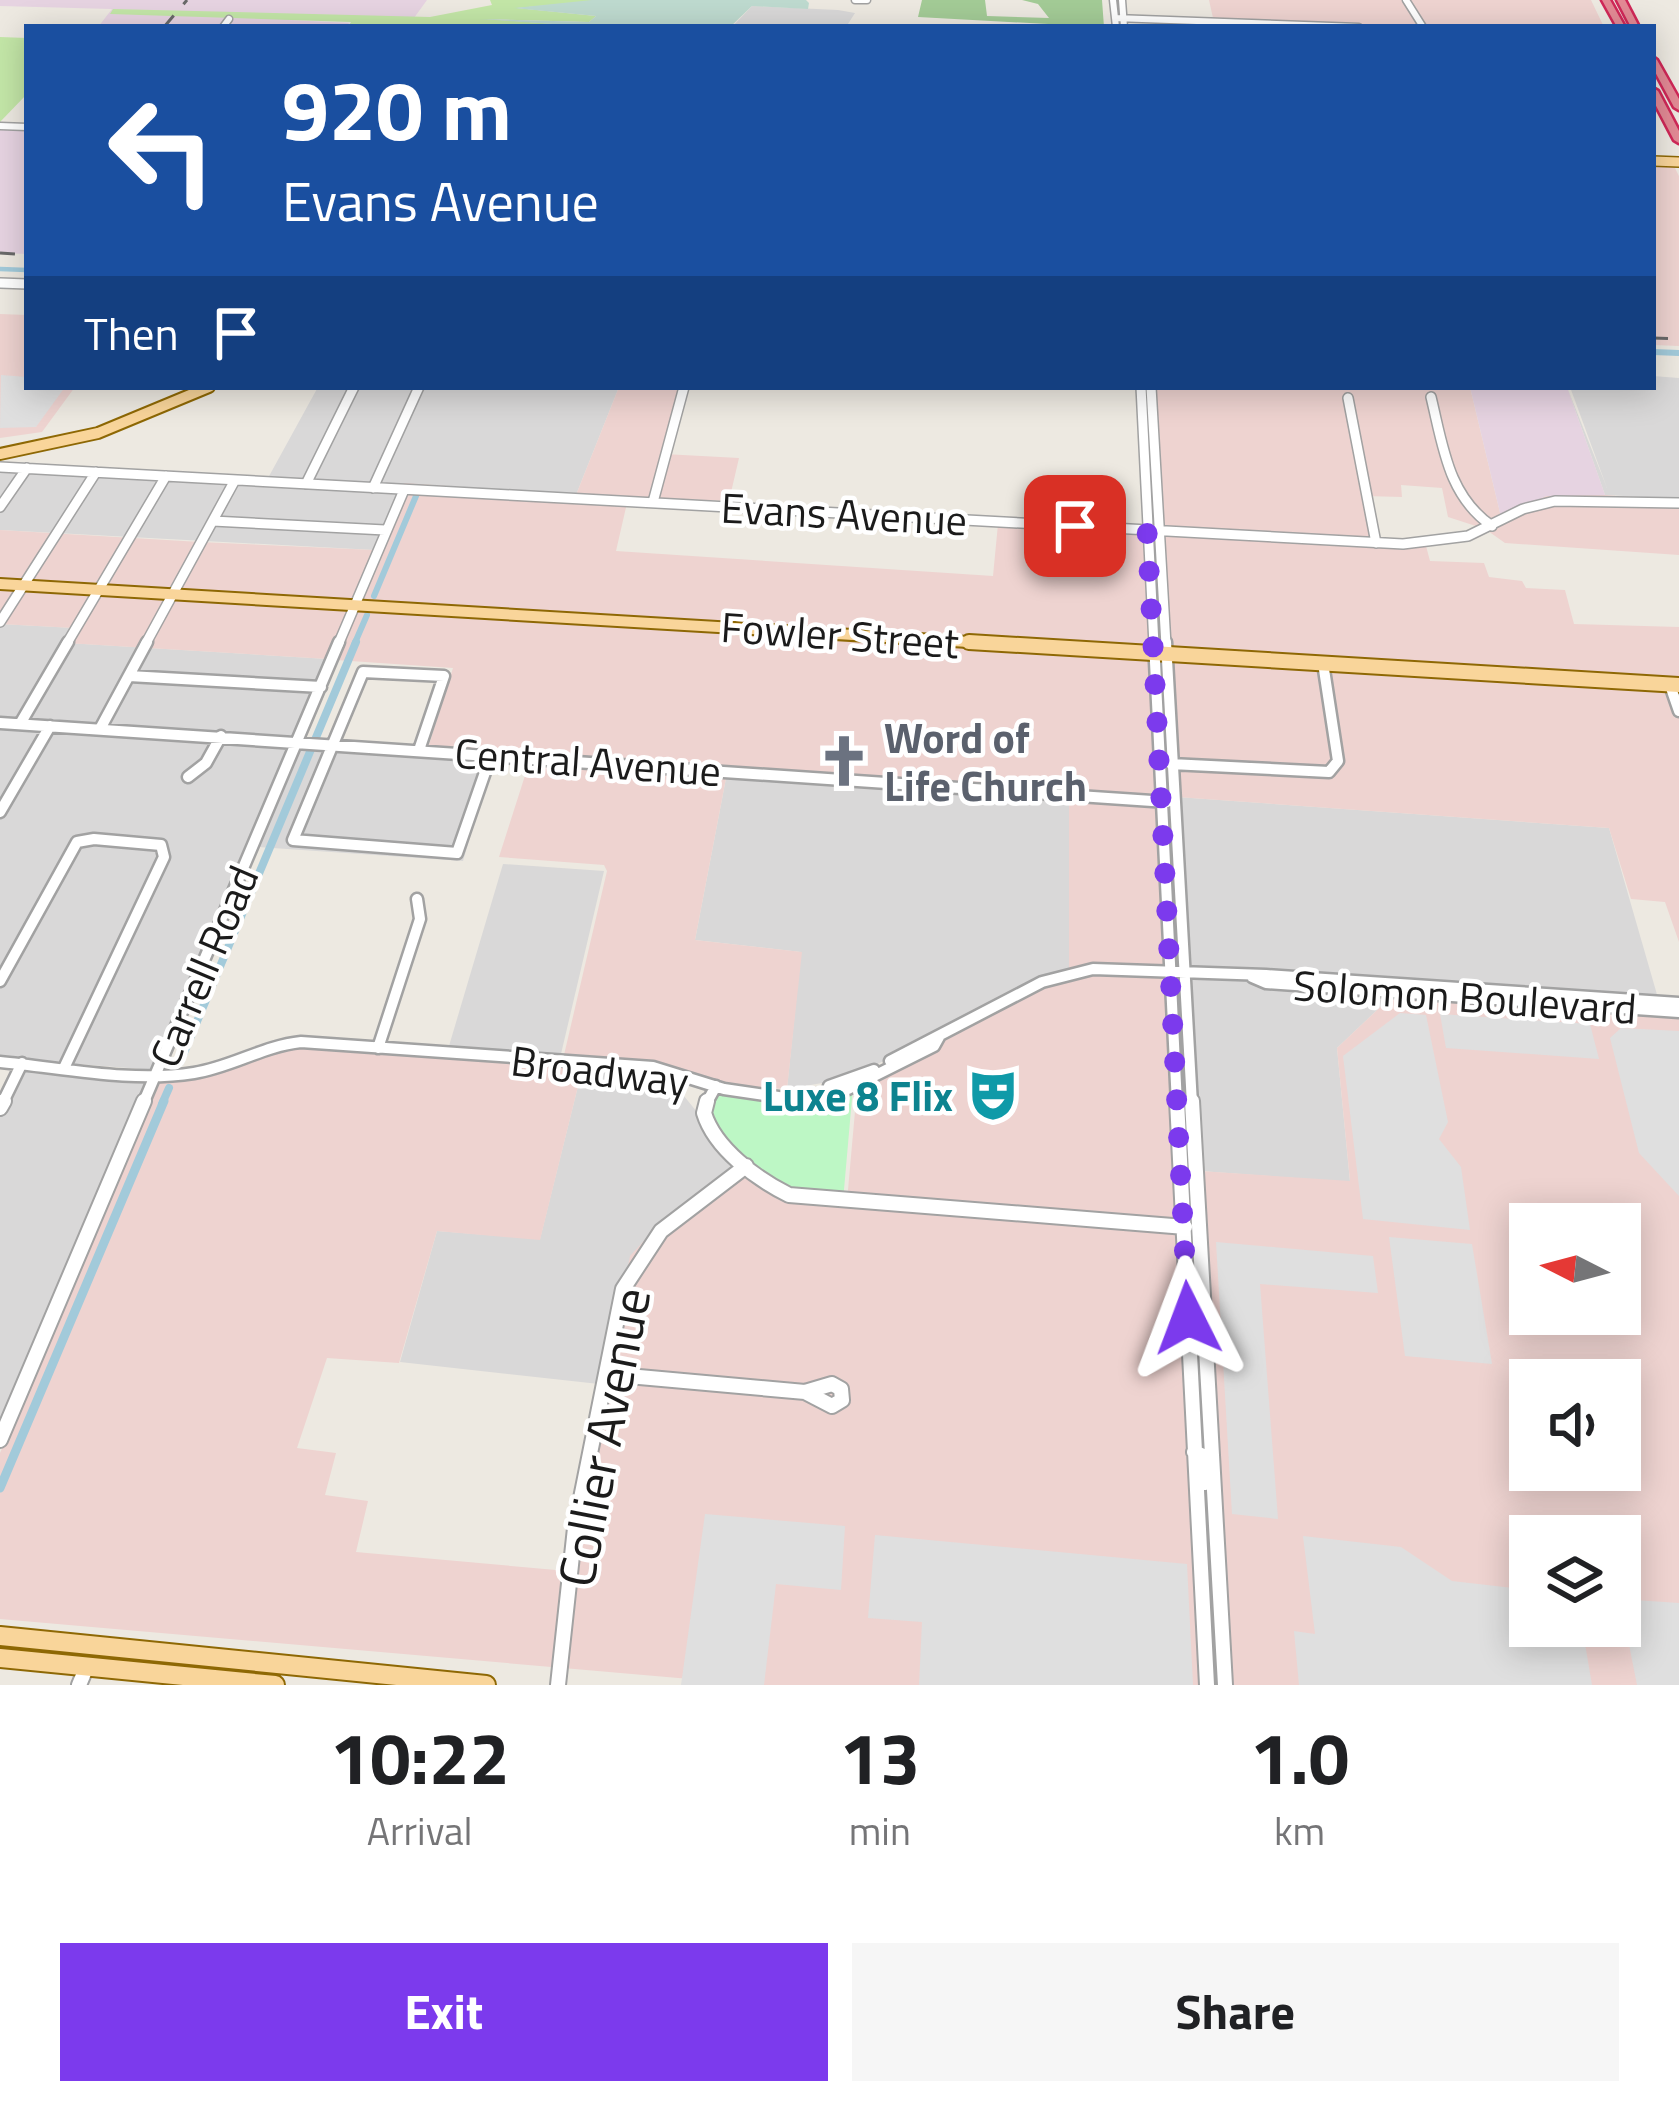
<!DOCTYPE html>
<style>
body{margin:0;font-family:"Titillium Web",sans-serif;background:#f6f6f6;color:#202124;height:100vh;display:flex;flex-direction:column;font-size:45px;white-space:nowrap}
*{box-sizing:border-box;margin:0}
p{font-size:39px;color:#757577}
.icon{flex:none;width:66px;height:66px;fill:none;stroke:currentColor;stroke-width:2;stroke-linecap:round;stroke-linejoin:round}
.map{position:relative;height:1685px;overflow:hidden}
.sheet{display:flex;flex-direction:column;background:#fff;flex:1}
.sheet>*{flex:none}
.hud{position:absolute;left:24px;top:24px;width:1632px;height:366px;border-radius:0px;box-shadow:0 6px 30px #0003;background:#1a4fa0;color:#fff;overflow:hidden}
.needle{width:78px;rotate:276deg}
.controls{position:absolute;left:1509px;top:1203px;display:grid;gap:24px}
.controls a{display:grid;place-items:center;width:132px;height:132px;border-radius:0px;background:#fff;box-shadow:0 6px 30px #0003;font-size:60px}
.pin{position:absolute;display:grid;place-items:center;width:102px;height:102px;color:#fff;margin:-51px;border-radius:24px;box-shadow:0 6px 18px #0006}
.me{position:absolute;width:132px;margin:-66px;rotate:357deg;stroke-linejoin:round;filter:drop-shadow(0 0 9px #0008)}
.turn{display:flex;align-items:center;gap:42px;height:252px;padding:0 60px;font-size:54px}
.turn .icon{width:156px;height:156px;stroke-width:2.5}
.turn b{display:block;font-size:84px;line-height:102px}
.then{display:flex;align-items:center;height:114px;padding:0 60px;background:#0003;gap:24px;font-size:45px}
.eta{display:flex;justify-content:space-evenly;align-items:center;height:204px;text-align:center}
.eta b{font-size:72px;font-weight:700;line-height:84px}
.cta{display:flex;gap:24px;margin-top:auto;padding:24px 60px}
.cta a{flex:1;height:138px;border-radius:0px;background:#7c3aed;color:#fff;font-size:48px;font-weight:700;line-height:138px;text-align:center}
.cta a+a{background:#f6f6f6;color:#202124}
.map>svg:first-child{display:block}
.residential{fill:#d9d8d8}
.commercial{fill:#eed3d0;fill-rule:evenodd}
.industrial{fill:#e6d3e1}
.grass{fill:#c3e6a7}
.forest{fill:#a3cb96}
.wetland{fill:#bedacf}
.park{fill:#bdf7c5}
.parking{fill:#dfdfdf}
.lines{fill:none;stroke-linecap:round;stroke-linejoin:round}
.canal-far3{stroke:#a2cada;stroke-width:4.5}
.canal-far2{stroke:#a2cada;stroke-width:6}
.canal-far1{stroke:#a2cada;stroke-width:8}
.canal{stroke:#a2cada;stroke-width:9}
.minor-far3-casing{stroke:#a2a2a2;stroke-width:9}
.minor-far2-casing{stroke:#a2a2a2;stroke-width:12}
.minor-far1-casing{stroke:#a2a2a2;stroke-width:15}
.minor-casing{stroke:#a2a2a2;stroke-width:18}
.major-far3-casing{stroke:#8e6804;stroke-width:12}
.major-far2-casing{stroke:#8e6804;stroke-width:14}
.major-far1-casing{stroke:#8e6804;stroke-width:18}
.major-casing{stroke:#8e6804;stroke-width:22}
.highway-casing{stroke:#d02858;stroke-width:5}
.minor-far3{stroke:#fff;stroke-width:6}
.minor-far2{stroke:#fff;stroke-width:9}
.minor-far1{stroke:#fff;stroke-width:10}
.minor{stroke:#fff;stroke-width:14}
.major-far3{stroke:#f9d59a;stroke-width:9}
.major-far2{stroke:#f9d59a;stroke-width:10}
.major-far1{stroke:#f9d59a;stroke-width:14}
.major{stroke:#f9d59a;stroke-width:18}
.highway{fill:#e38a95;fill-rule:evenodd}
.rail{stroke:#696969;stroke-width:3;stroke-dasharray:15 15;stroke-linecap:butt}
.route{stroke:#7c3aed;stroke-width:21;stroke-dasharray:0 37.8}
.labels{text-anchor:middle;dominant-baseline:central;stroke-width:9;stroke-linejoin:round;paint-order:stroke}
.street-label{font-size:42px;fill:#1b1b1b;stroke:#fff}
.worship-label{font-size:42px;font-weight:bold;fill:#5b616d;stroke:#fff;text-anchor:start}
.culture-label{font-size:42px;font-weight:bold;fill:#0d838f;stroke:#fff;text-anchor:end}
.near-street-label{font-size:51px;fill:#1b1b1b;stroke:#fff}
</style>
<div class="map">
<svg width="1679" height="1685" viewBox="0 0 1679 1685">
<rect width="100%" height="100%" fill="#ede9e1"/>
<path class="residential" d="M752 6 838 10 855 13 846 27H732Z
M1653 376 1679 378V499L1605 495 1567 387 1607 488 1570 387H1653Z
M318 387H619L576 495 421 484 374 550 0 530V463L268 478Z
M0 624 75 628 67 643 328 659 295 739 0 720Z
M0 725 293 744 154 1070 0 1058Z
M301 745 493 757 463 861 258 847Z
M727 773 1069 795V969L1036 980 874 1066 834 1081 787 1089 801 952 695 940Z
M1177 797 1609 828 1658 998 1187 969Z
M503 864 604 871 561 1054 449 1046Z
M1188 975 1393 995 1337 1048 1350 1182 1200 1171Z
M583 1066 666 1074 741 1166 599 1384 400 1362 437 1231 540 1239Z
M19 1069 151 1078 0 1427V1107Z"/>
<path class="commercial" d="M1209 0H1591L1604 27H1215Z
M1653 165 1674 166 1679 176V346L1653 345Z
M0 314 27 315V387H75L42 432 0 438Z
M619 387H682L664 454 739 458 729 501 402 487 404 483 576 495Z
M1154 387H1470L1501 517 1546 496 1592 494 1679 501 1553 499 1482 528 1448 517 1442 488 1401 485 1402 497 1365 496 1370 539 1161 529Z
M407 492 627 503 616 551 993 576 998 524 1143 531 1149 651 358 602Z
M1557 503 1679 505V555L1505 543 1488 531 1526 511Z
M0 530 200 542 374 550 351 602 0 582Z
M1162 533 1426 546 1430 561 1484 563 1489 577 1522 581 1526 588 1565 590 1574 624 1679 627V683L1168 652Z
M0 586 349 606 328 659 66 643 74 628 0 624Z
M356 607 1149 655 1156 796 428 748 453 668 336 660Z
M1168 656 1679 688V942L1665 902 1631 899 1609 828 1177 797Z
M530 760 727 773 695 940 802 952 787 1089 726 1086 647 1063 564 1055 607 871 604 865 499 857Z
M1069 795 1157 801 1165 967 1113 964 1069 969Z
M1078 974H1165L1201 1685H759L0 1619V1453L162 1078 292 1046 583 1066 540 1240 437 1231 399 1363 327 1358 297 1448 336 1453 325 1495 368 1501 356 1552 567 1571 630 1256 652 1232 741 1166 847 1201 857 1089 1045 985Z
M1393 995 1679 1015V1685H1231L1200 1171 1350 1181 1337 1048ZM1530 1224H1620V1314H1530ZM1530 1380H1620V1470H1530ZM1530 1536H1620V1626H1530Z"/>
<path class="industrial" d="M0 0H427L414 18 293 15 289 20 349 23 346 27H98L112 9 0 6Z
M0 127 27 128V254L0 253Z
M1470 387H1567L1605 495 1546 496 1501 517Z"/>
<path class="grass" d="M490 0H606L517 8 596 16 589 22 486 19 597 27H348L351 22 110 14 113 9 430 17 492 5Z
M0 37 27 38V94L0 122Z"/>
<path class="forest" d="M922 0H985L987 16 1049 18 1038 4 1022 0H1102L1104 27 918 17Z"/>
<path class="wetland" d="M592 0H806L809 3 808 9 752 6 730 27H597L479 19 589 22 596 16 514 8Z"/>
<path class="park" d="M716 1086 792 1099 853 1087 843 1201 775 1190 708 1125Z"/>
<path class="parking" d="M1 375 27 377V387H65L36 427 0 428Z
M1400 1013 1426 1015 1448 1122 1439 1139 1461 1167 1470 1230 1363 1219 1343 1056Z
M1440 1014 1590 1024 1599 1059 1446 1048Z
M1621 1028 1679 1031V1196L1639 1153 1610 1038Z
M1389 1237 1472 1244 1492 1364 1405 1356Z
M1216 1242 1373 1256 1378 1293 1260 1284 1278 1519 1232 1514Z
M705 1514 845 1526 841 1590 776 1584 764 1685H681Z
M875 1535 1187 1564 1193 1685H919L922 1622 868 1618Z
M1303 1536 1401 1547 1452 1581 1530 1590V1626H1582L1592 1685H1299L1294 1631 1315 1634Z
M1620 1599 1679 1603V1685H1637Z"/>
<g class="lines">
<path class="canal-far3" d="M0 269 27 270"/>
<path class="canal-far2" d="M1653 352 1679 353
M374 596 416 496
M354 645 367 615"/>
<path class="canal-far1" d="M180 1062 356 642
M162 1104 169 1088"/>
<path class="canal" d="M0 1488 164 1101"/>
<g class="minor-far3-casing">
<path id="minor-far3" d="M855 0H867
M1113 0 1116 27
M1122 0 1124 27
M1406 0 1423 27
M1115 18 1359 27
M223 27 229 19
M0 126 27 127
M0 283 27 284"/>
</g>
<g class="minor-far2-casing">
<path id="minor-far2" d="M0 283 27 284
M1141 387 1154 645
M1151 387 1166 645
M1431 397C1443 446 1448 496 1492 526
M1348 398 1376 543
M0 467 1403 544 1468 536 1523 509 1555 501 1679 503
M306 484 354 387
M373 488 419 387
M653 502 684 387
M0 507 27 468
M213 521 385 530
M0 622 96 472
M66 645 166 476
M145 645 235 480
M338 645 404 490"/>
</g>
<g class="minor-far1-casing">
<path id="minor-far1" d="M1154 642 1177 1104
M1166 642 1192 1104
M129 676 321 687
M1670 685 1679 711
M0 723 1167 802
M20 724 68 642
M100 729 147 642
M419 750 444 676 363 672 293 840 457 853 491 755
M1171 764 1329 772 1338 761 1323 663
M188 777 206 763 221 736
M0 812 50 726
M1252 977 1266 983 1679 1012
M0 981 77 842 94 839 161 845 164 857 65 1066
M378 1048 420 919 417 899
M890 1061 1042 982 1093 969 1266 975 1679 1003
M0 1062C64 1068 131 1083 194 1073 232 1067 263 1046 301 1042L653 1067 724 1089 792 1099 848 1089 934 1046 939 1037
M829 1086 874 1070
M2 1104 22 1063
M143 1104 339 642
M706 1104 716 1086"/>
</g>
<g class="minor-casing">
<path id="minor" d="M707 1101 704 1113C715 1149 757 1179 789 1195L1185 1227
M1177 1101 1207 1685
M1192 1101 1225 1685
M0 1108 4 1101
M606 1374 805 1392
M832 1384 841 1389 842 1400 832 1406 805 1392Z
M0 1440 144 1101
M1194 1452 1203 1456 1205 1483
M79 1685 87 1666
M558 1685 575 1528 623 1289 661 1231 746 1166"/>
</g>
<g class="major-far3-casing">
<path id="major-far3" d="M1653 161 1679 162"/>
</g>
<g class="major-far2-casing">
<path id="major-far2" d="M0 454 98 433 209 387
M0 584 1019 645"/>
</g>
<g class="major-far1-casing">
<path id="major-far1" d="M969 642 1679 685"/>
</g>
<g class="major-casing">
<path id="major" d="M0 1636 486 1685
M0 1658 275 1685"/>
</g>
<g class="highway-casing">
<path id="highway" d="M1602 0H1610L1625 27H1617Z
M1617 0H1625L1639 27H1631Z
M1653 57 1657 60 1679 99V110L1674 107 1653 68Z
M1653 88 1658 91 1679 131V143L1674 140 1653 100Z"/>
</g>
<use href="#minor-far3" class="minor-far3"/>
<use href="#minor-far2" class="minor-far2"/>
<use href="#minor-far1" class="minor-far1"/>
<use href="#minor" class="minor"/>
<use href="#major-far3" class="major-far3"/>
<use href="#major-far2" class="major-far2"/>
<use href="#major-far1" class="major-far1"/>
<use href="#major" class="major"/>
<use href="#highway" class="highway"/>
<path class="rail" d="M164 27 187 0
M0 253 27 255
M1653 338 1679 339"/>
</g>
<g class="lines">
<path class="route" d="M1075 526 1147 530 1188 1318"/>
</g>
<defs>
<g id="church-bare" transform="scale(4.14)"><path d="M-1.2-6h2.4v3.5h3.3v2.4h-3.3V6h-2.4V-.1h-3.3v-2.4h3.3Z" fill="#6b7280" stroke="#fff" stroke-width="2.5" paint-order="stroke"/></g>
<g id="theatre-bare" transform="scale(4.14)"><path d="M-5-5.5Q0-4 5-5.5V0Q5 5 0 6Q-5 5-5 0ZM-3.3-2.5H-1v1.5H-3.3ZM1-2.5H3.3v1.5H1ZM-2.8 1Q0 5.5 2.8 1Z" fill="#0f9aa8" stroke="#fff" stroke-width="2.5" paint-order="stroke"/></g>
</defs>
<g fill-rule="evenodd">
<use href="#church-bare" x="844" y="761"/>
<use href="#theatre-bare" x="993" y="1095"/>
</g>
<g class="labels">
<g class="street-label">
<text transform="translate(844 513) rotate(3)">Evans Avenue</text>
<text transform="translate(840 634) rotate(4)">Fowler Street</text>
<text transform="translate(588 761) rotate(4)">Central Avenue</text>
<text transform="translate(203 966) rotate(-67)">Carrell Road</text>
<text transform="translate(1465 996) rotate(4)">Solomon Boulevard</text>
<text transform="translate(600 1070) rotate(7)">Broadway</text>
</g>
<g class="worship-label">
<text x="884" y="737">Word of<tspan x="884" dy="48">Life Church</tspan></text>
</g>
<g class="culture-label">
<text x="953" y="1095">Luxe 8 Flix</text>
</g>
<g class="near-street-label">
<text transform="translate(603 1437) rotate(-79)">Collier Avenue</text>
</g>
</g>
</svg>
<div class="controls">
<a><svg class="needle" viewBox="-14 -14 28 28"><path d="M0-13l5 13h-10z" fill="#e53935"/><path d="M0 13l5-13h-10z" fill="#757577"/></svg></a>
<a><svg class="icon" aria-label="sound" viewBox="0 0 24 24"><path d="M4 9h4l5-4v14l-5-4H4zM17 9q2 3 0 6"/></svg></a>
<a><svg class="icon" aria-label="layers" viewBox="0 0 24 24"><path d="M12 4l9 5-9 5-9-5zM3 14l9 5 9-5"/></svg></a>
</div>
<div class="pin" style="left:1075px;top:526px;background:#d93025"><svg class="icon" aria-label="arrive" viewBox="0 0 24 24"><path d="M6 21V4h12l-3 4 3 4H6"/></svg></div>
<svg class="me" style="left:1188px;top:1318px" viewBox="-20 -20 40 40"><path d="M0-17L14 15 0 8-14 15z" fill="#7c3aed" stroke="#fff" stroke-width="4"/></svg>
<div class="hud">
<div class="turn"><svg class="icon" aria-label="left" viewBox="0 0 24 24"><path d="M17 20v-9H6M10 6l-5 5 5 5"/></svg><div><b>920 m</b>Evans Avenue</div></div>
<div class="then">Then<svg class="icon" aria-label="arrive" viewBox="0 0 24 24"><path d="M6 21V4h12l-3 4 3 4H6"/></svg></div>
</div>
</div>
<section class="sheet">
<div class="eta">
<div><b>10:22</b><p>Arrival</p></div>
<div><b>13</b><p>min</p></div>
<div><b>1.0</b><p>km</p></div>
</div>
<div class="cta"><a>Exit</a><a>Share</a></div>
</section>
